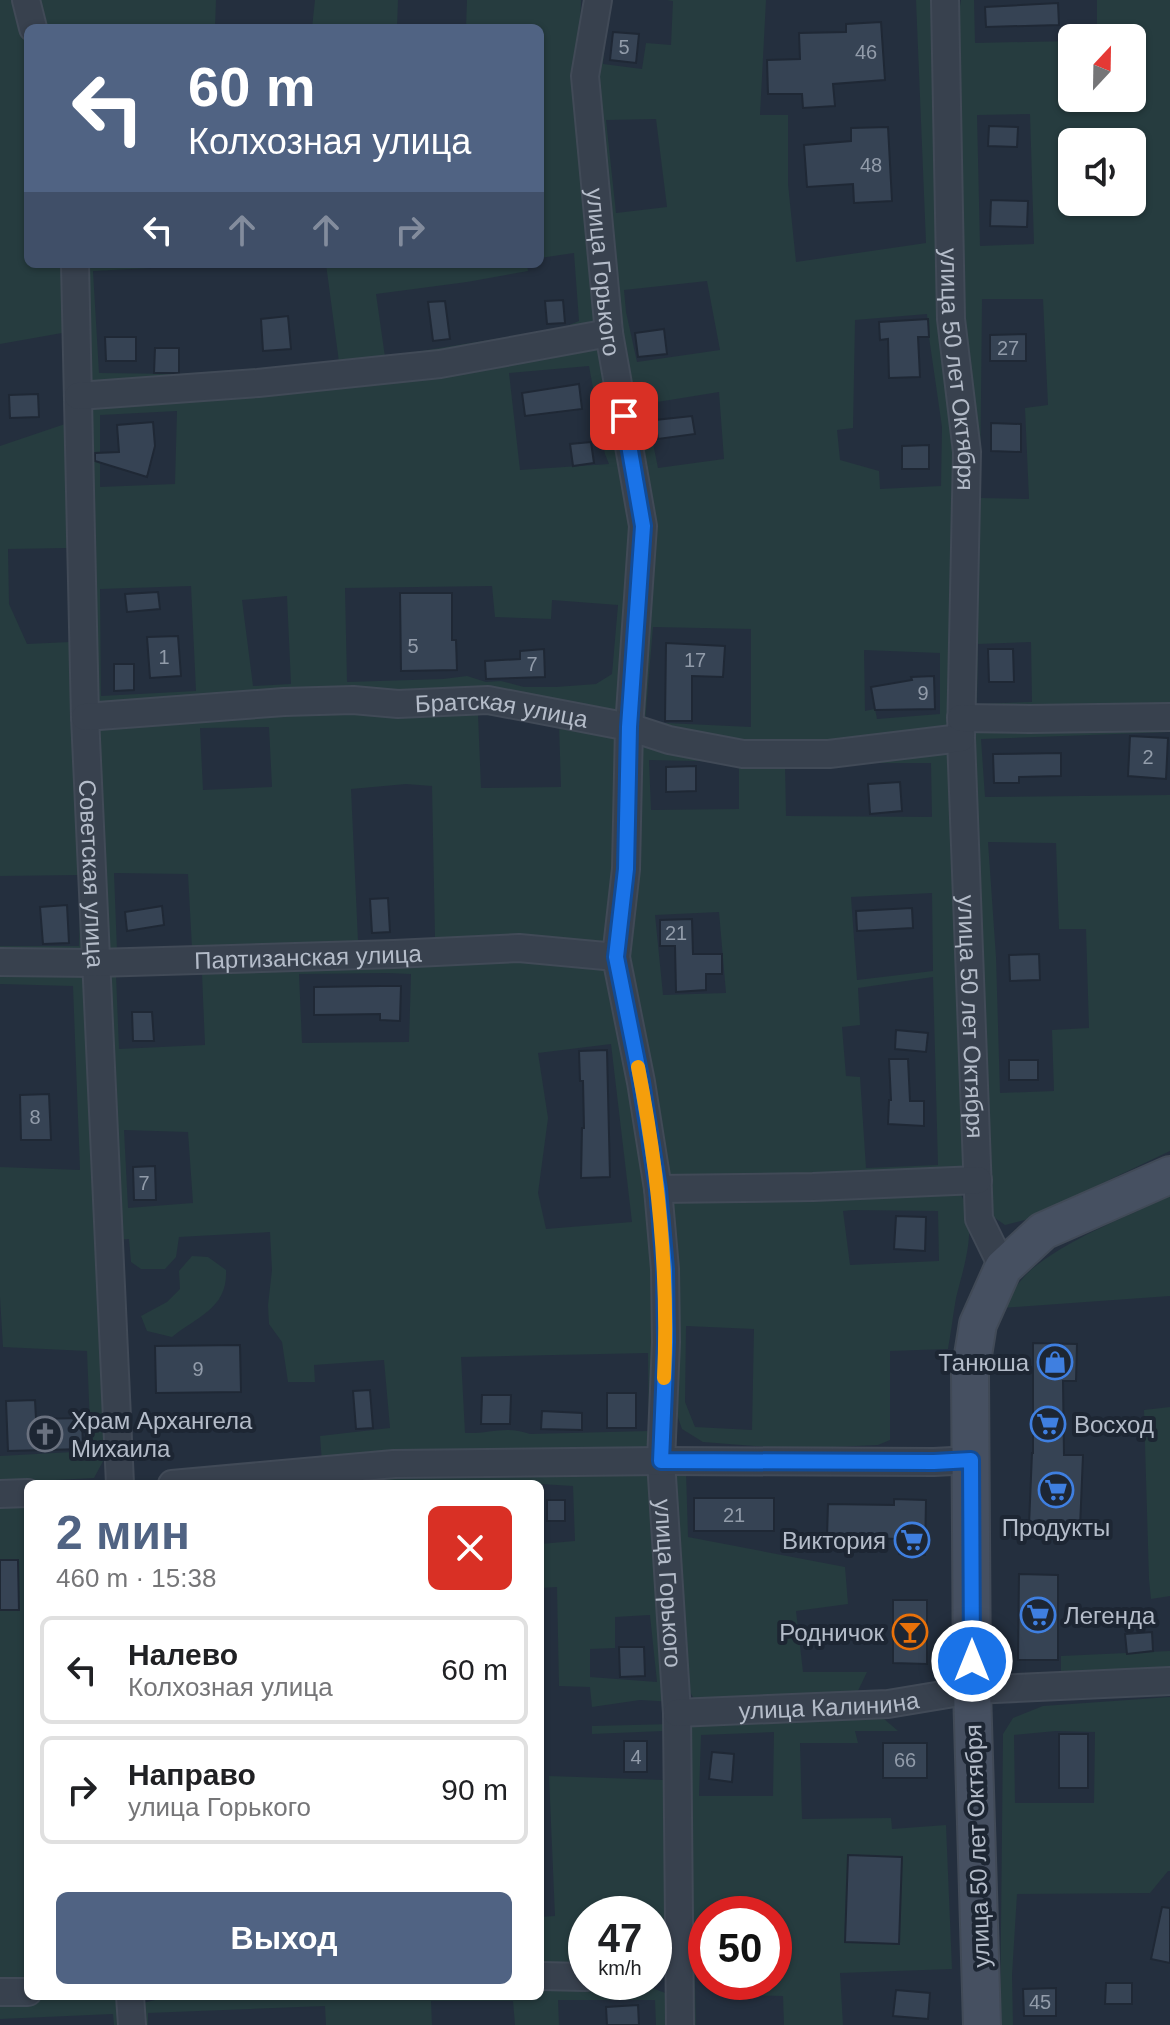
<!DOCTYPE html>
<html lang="ru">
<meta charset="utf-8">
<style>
body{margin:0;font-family:Arial,sans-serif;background:#f6f6f6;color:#202124;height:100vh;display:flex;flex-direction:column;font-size:30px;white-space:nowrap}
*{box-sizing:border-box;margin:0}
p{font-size:26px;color:#757577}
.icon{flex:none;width:44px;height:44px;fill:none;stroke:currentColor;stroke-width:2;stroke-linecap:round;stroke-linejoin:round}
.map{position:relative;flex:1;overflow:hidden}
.side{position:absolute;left:24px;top:1480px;width:520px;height:520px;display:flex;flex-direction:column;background:#fff;border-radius:12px;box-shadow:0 2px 6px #0004}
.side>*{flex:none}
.banner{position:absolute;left:24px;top:24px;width:520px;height:244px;border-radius:12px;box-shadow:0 2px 6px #0004;background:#506383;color:#fff;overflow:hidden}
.needle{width:52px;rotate:22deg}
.buttons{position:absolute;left:1058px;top:24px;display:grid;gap:16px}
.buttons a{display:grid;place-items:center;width:88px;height:88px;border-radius:12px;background:#fff;box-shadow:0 2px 6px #0004;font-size:40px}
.speed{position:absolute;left:568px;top:1896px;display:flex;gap:16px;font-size:40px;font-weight:700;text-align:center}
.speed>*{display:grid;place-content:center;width:104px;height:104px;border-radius:50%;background:#fff;box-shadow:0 2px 6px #0004;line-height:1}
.speed small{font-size:20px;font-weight:400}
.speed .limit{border:12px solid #d22;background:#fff;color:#111}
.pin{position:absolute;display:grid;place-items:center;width:68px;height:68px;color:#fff;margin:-34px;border-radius:16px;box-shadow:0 4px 12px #0006}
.me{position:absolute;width:88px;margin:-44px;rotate:0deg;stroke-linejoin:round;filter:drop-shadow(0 0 6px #0008)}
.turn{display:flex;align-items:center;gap:28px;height:168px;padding:0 32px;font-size:36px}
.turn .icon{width:104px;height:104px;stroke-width:2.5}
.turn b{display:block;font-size:56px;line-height:68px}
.lanes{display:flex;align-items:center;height:76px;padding:0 32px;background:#0003;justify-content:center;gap:40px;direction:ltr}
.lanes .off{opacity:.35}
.round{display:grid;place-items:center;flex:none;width:84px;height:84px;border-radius:12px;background:#f6f6f6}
.headline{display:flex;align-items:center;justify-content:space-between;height:136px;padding:0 32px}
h1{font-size:48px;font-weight:700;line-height:60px;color:#506383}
.primary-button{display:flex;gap:16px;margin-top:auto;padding:16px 32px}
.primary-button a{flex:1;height:92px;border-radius:12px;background:#506383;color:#fff;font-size:32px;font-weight:700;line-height:92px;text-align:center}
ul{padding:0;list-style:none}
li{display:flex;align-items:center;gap:24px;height:108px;margin:0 16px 12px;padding:0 16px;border:4px solid #e0e0e0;border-radius:12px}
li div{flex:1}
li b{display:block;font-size:30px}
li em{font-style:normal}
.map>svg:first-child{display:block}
.green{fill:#263c3f;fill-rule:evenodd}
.building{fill:#364354;stroke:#1f2835;stroke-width:2}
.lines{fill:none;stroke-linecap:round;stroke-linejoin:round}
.minor-casing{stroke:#414a57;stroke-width:30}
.secondary-casing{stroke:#414a57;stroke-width:40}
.minor{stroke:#38414e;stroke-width:26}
.secondary{stroke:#465061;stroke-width:36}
.route-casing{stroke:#114b97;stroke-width:20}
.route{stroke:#1a73e8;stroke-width:14}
.slow{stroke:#f59e0b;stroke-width:14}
.labels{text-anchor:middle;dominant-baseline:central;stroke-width:8;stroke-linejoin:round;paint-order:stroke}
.number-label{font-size:20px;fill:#929caa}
.street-label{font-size:24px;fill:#b4bcc9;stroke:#1d2633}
.poi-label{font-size:24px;fill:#b4bcc9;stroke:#1d2633;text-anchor:end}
</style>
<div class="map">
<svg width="1170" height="2025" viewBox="0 0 1170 2025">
<rect width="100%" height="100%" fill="#242f3e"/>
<path class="green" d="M0 0H21L28 28V264H70L91 955H0V946H79L81 875 0 876V446L65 424 62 333 0 344ZM67 548 70 642 27 644 9 604 8 549Z
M32 0H216L215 28H41Z
M315 0H398L397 28H312Z
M467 0H581L579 47 603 326 439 358 85 391 80 264H228L93 271 99 373 179 374 339 362 326 264H527L528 271 467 282 376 294 385 357 562 328 579 321 574 253 540 258V28H466Z
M609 0 603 64 642 69 646 43 671 45 673 1 667 0H766L760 115H788V184L796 262 926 243 916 0H931L933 4 955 456 954 708 944 730 917 738 739 748 635 725 651 547 610 291 595 103 598 40ZM656 119 667 207 616 213 606 120ZM707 281 720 350 637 362 626 312 624 290ZM927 314 929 337 942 427 941 486 880 489 879 471 840 460 837 430 853 428 855 320ZM719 392 724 459 658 468 645 404ZM653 627 751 629V727L645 722ZM864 650 940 653V714L877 719 875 709 865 711Z
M961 0H974L975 43 1072 41V98H1132V38H1097V0H1170V711L967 713 959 336 958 17ZM1030 114 1034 244 980 246 977 115ZM1072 142H1132V202H1072ZM982 299H1043L1048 405 1025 408 1029 499 980 498ZM1031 642 1032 702 977 704 978 644Z
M604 339 638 520 622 713 91 712 86 401ZM589 366 605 454 609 464 520 470 509 373ZM177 411 175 484 100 487V415ZM191 586 196 691 101 696 100 589ZM492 586 495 617 551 619 552 600 618 605 612 674 596 684 556 687H524L501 681 486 682 467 676 443 679 347 682 345 588ZM287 596 291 684 253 686 242 600Z
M457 704 613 733 618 743 622 855 608 945 103 957 94 741 100 726ZM478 714 559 724 561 787 481 788ZM269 727 272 787 203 790 200 728ZM406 784 432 786 435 938 358 941 351 789ZM114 873 188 874 192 948 117 951Z
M1170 721V732L981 739 985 797 1170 795V1151L1025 1220 1005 1225 992 1216 987 1200 969 723ZM988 842 1056 843 1059 929H1086L1089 1028 1052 1030 1054 1091 1000 1093 996 957Z
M635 740 951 745 966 1175 665 1185 631 1000 628 948ZM649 760 739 762V809L651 810ZM931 763 932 817 786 816 785 763ZM932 893 933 971 857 980 851 897ZM719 912 726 993 663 995 655 915ZM933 977 938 1165 866 1168 860 1077 846 1076 842 1027 860 1025 858 988Z
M403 959 599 962 612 975 655 1243 652 1437 645 1448 637 1451 516 1449 322 1463 320 1436 390 1428 384 1360 314 1365 315 1382H288L282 1342 269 1324 268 1305 272 1270 270 1232 179 1237 176 1257 165 1269H141L131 1262 129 1239 116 1240 104 967ZM388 973 411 974 409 1042 302 1043 299 974ZM202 974 205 1045 119 1049 116 975ZM611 1044 632 1222 546 1229 538 1193 548 1118 538 1053ZM124 1130 188 1132 193 1203 128 1208ZM648 1353 649 1431 530 1434C505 1425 490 1434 465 1433L461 1357Z
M0 967 90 969 108 1452 94 1478 0 1483V1456L91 1451 87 1351 3 1347 0 1297V1167L80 1170 73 986 0 984Z
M960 1193C979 1225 964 1265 956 1298 953 1315 951 1332 948 1349L890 1351V1440L878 1445 793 1449 703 1442 682 1429 675 1409 669 1196ZM852 1210 938 1211 939 1261 850 1265 843 1211ZM686 1326 754 1329 752 1430 695 1427 685 1402Z
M1170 1196V1296L1002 1308C1012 1292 1022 1276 1037 1265 1077 1235 1126 1217 1170 1196Z
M192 1256 208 1257 226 1270C228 1308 198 1316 172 1337L147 1331 141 1316 167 1302 180 1289 179 1271Z
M1170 1407V1596L1151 1599 1149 1579 1144 1410Z
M686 1471 688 1537 845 1567 848 1604 796 1611 803 1672H867L856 1695 694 1699 685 1683 665 1473Z
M653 1472 674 1702 640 1700 592 1707 590 1687 559 1686 557 1587 540 1588V1544L575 1541 573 1486 540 1484H312L402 1475ZM650 1615 657 1682 590 1677V1649L615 1648V1617Z
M28 1505V1982H0V1506Z
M1170 1651V1671L1061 1675V1656Z
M1170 1697V1871H1168L1150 1893 1017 1894 1012 1975 1013 2025H1000L1003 1734 1013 1718 1043 1706ZM1056 1731 1095 1732 1094 1803H1015L1014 1735Z
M883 1718 898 1731H855L858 1743H800L802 1819 891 1818 892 1829 946 1825 952 1969 840 1973 843 2025H784L783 1996 736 1995V1982H774V1914H706V1944L694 1945 696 2025H689L685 1971 691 1724 759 1720ZM774 1732 773 1796H699L701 1735Z
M673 1724 667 1966 654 1970V1914H586V1974L540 1973V1917L555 1916 549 1776 664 1780 663 1731 592 1734V1726Z
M540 1984 652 1988 668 1994 674 2025H656L655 2000H558L559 2025H515L513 2001H431L432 2025H326L325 2006 148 2013V2025H138L143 2003 159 1999 256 1996H540Z
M124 1999 125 2025H114L113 2014 0 2019V2000Z"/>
<path class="building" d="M1058 3 1059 25 986 27 985 7Z
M881 22 885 80 833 84 835 106 803 108 802 94H768L767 60 800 59 799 33 846 32V24Z
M613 32 639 34 636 63 610 60Z
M989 126 1018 127 1017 147 988 146Z
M888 127 892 201 854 203 853 184 807 187 804 145 851 141V128Z
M991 200 1028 201 1027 227 990 226Z
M563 300 565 323 547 324 545 301Z
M445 301 450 339 433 341 428 302Z
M288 316 291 349 263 351 261 319Z
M928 319 929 337H918L920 377 889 378 888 339 880 340 879 322Z
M664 329 667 354 638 357 635 333Z
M1026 334V361H990V335Z
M105 337H136V361H106Z
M155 348H179V373H154Z
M579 384 582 409 525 416 522 393Z
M38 394 39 417 10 418 9 395Z
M692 416 695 434 658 439 655 420Z
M153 422 155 446 147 477 95 461V453L119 452 117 425Z
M991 423 1021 424V452L991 451Z
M591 442 594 463 573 466 570 444Z
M929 445V469H902V446Z
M158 592 160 609 127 612 125 594Z
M400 593H452V640H456L457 670 401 671Z
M178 636 181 676 150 678 147 637Z
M666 643 725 646 723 677 692 676V721H665Z
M544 649 545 677 486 679 485 661 520 659V651Z
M988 649H1013L1014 682H989Z
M114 664H134V690L114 691Z
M934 676 935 709 875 710 871 687 912 680 911 677Z
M1130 736 1168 738 1166 779 1128 776Z
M1061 753V776L1019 777V783H994L993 754Z
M696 766V791L666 792V767Z
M900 782 902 811 870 814 868 784Z
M388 898 390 932 372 933 370 899Z
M67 905 69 943 43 944 40 907Z
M162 906 164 925 127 931 125 912Z
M912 908 913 928 857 931 856 911Z
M692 919 693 954H722V974H706V990L676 992 675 946H660V920Z
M1039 954 1040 980 1010 981 1009 955Z
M381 986H401L400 1021 380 1020V1014L314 1015V987Z
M132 1012H152L154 1041H133Z
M896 1030 928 1033 926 1052 895 1049Z
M607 1050 610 1177 581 1178 582 1128H584L583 1081H580L579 1051Z
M889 1059H908L910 1101H924V1126L888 1124 889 1100H891Z
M1009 1060H1038V1080H1009Z
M49 1094 51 1140H21L20 1095Z
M155 1166 156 1200H134L133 1167Z
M896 1216 926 1217 925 1251 894 1249Z
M1033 1343 1077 1344 1076 1381H1063L1064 1455H1083L1080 1528 1029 1525 1032 1453H1033Z
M240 1345 241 1392 156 1393 155 1346Z
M370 1390 373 1428 356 1429 353 1391Z
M607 1393H636V1428H607Z
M482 1395H511L510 1424H481Z
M35 1400 36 1419 82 1418 83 1449 8 1451 6 1401Z
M542 1411 582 1413V1430L541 1429Z
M694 1498H774V1531H694Z
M894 1499 926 1500 925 1555 899 1554V1539L827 1537 828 1504 894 1505Z
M547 1500H565V1521H547Z
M0 1560H18L19 1610H0Z
M1019 1574 1058 1575V1660H1018Z
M893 1600H927V1664L893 1663Z
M1152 1632 1153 1651 1127 1654 1125 1634Z
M619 1647H644L645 1676 620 1677Z
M1059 1734H1088V1788H1059Z
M624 1741H647V1772H624Z
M883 1743H927V1778H883Z
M712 1752 734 1754 732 1782 709 1779Z
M848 1855 902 1857 899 1944 845 1942Z
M1162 1907 1170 1908V1963L1151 1959Z
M1106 1983H1132V2004H1105Z
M1056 1988V2016H1024L1023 1989Z
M896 1990 930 1993 928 2019 893 2016Z
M638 2005 639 2025H607L606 2007Z"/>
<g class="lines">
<g class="minor-casing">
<g id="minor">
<path d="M26 0 33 28"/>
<path id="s1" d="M598 0 585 76 609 333 643 526 629 727 626 869 616 957 641 1082 658 1189 665 1269 666 1342 661 1461 677 1713 680 2025"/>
<path id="s2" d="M945 0 951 319 967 452 961 738 979 1219 1003 1268"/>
<path id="s3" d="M75 264 85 717 120 1484"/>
<path d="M78 396 258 383 440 364 609 333"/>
<path id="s4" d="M85 717 284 702 353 700 398 704 488 700 629 727 669 740 743 754H829L961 738"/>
<path d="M961 718 1029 719 1170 717"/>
<path id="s5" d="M0 962 96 963 394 954 519 948 616 957"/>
<path d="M658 1189 813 1187 978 1180"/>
<path d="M172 1484 394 1464 661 1461 934 1462 971 1460"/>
<path d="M0 1494 28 1493"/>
<path id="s6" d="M677 1713 888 1704 972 1690 1170 1681"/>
<path d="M540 1976 586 1977"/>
<path d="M0 1992H28"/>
<path d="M130 1996 132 2025"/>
</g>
</g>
<g class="secondary-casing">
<path id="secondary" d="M982 2025 972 1690 970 1374 978 1324 1003 1268 1043 1231 1170 1175"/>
</g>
<use href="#minor" class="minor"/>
<use href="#secondary" class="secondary"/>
</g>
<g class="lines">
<g class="route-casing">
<path id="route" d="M624 416 643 526 629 727 626 869 616 957 641 1082 658 1189 665 1269 666 1342 661 1461 934 1462 971 1460 972 1661"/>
</g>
<use href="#route" class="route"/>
<path class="slow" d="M638 1067C658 1169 669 1274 664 1378"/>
</g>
<defs>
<g id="shop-ring" transform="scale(1.8)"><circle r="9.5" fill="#1d2633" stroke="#3f7fe0" stroke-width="1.5"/><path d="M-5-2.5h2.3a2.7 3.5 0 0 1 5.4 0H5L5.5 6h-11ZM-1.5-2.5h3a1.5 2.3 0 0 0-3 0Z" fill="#3f7fe0"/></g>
<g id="supermarket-ring" transform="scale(1.8)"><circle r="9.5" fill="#1d2633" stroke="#3f7fe0" stroke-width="1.5"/><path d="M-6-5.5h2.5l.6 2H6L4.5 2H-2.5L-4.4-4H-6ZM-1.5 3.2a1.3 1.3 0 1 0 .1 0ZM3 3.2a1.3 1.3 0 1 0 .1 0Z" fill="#3f7fe0"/></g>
<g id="church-ring" transform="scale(1.8)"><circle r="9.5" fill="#1d2633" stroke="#6b7280" stroke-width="1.5"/><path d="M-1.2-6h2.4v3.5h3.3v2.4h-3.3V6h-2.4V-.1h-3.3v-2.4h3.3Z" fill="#6b7280"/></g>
<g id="bar-ring" transform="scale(1.8)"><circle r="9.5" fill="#1d2633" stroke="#e8710a" stroke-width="1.5"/><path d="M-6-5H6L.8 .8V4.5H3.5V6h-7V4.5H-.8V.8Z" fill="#e8710a"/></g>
</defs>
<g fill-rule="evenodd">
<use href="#shop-ring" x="1055" y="1362"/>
<use href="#supermarket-ring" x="1048" y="1424"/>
<use href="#church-ring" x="45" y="1434"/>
<use href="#supermarket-ring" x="1056" y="1490"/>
<use href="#supermarket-ring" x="912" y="1540"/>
<use href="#supermarket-ring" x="1038" y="1615"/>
<use href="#bar-ring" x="910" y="1632"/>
</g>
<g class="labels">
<g class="number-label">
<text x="624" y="47">5</text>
<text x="866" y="52">46</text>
<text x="871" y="165">48</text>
<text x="1008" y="348">27</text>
<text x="413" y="646">5</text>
<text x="164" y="657">1</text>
<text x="695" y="660">17</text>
<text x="532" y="664">7</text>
<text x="923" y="693">9</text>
<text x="1148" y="757">2</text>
<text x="676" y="933">21</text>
<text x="35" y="1117">8</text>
<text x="144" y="1183">7</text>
<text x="198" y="1369">9</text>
<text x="734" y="1515">21</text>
<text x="636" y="1757">4</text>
<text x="905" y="1760">66</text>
<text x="1040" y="2002">45</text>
</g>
<g class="street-label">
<text stroke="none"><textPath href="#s1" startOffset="274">улица Горького</textPath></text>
<text stroke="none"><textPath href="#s2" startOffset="370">улица 50 лет Октября</textPath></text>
<text stroke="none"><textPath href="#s4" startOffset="418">Братская улица</textPath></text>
<text stroke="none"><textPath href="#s3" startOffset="610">Советская улица</textPath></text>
<text stroke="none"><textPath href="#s5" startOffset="308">Партизанская улица</textPath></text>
<text stroke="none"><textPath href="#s2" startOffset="1018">улица 50 лет Октября</textPath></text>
<text stroke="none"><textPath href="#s1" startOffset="1594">улица Горького</textPath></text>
<text stroke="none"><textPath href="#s6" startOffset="152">улица Калинина</textPath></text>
<text transform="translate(977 1846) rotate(-92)">улица 50 лет Октября</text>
</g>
<g class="poi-label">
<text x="1029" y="1362">Танюша</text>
<text x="71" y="1420" text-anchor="start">Храм Архангела<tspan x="71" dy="28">Михаила</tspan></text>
<text x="1074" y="1424" text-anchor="start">Восход</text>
<text x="1056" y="1527" text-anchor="middle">Продукты</text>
<text x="886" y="1540">Виктория</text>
<text x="1064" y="1615" text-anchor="start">Легенда</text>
<text x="884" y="1632">Родничок</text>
</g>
</g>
</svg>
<div class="buttons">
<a><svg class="needle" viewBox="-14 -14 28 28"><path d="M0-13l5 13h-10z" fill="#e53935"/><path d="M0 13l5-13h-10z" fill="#757577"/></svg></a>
<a><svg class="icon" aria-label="sound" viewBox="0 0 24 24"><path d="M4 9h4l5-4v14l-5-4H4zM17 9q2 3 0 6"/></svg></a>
</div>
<div class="speed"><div>47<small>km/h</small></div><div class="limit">50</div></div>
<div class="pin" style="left:624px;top:416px;background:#d93025"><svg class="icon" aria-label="arrive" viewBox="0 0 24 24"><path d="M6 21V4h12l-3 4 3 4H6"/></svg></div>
<svg class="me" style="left:972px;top:1661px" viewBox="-20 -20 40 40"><circle r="17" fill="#1a73e8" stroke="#fff" stroke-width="3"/><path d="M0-11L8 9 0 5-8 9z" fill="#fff"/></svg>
<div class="banner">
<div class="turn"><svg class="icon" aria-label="left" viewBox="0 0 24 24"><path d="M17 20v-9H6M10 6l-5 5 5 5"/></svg><div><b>60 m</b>Колхозная улица</div></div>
<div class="lanes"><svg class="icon" aria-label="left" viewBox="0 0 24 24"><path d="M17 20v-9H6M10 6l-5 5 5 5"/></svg><svg class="icon off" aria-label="ahead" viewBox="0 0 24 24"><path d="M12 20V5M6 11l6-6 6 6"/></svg><svg class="icon off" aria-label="ahead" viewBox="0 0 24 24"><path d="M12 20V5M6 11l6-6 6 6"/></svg><svg class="icon off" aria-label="right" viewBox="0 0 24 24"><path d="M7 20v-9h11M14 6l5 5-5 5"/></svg></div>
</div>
<section class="side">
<div class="headline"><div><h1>2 мин</h1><p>460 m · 15:38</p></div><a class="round" style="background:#d93025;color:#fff"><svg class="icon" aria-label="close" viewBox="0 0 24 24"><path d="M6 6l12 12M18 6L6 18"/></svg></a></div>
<ul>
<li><svg class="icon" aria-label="left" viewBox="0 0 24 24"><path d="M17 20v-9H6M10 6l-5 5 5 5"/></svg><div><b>Налево</b><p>Колхозная улица</p></div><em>60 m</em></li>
<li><svg class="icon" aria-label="right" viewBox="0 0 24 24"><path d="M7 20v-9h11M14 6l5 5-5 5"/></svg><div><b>Направо</b><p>улица Горького</p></div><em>90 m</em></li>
</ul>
<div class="primary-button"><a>Выход</a></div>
</section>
</div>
